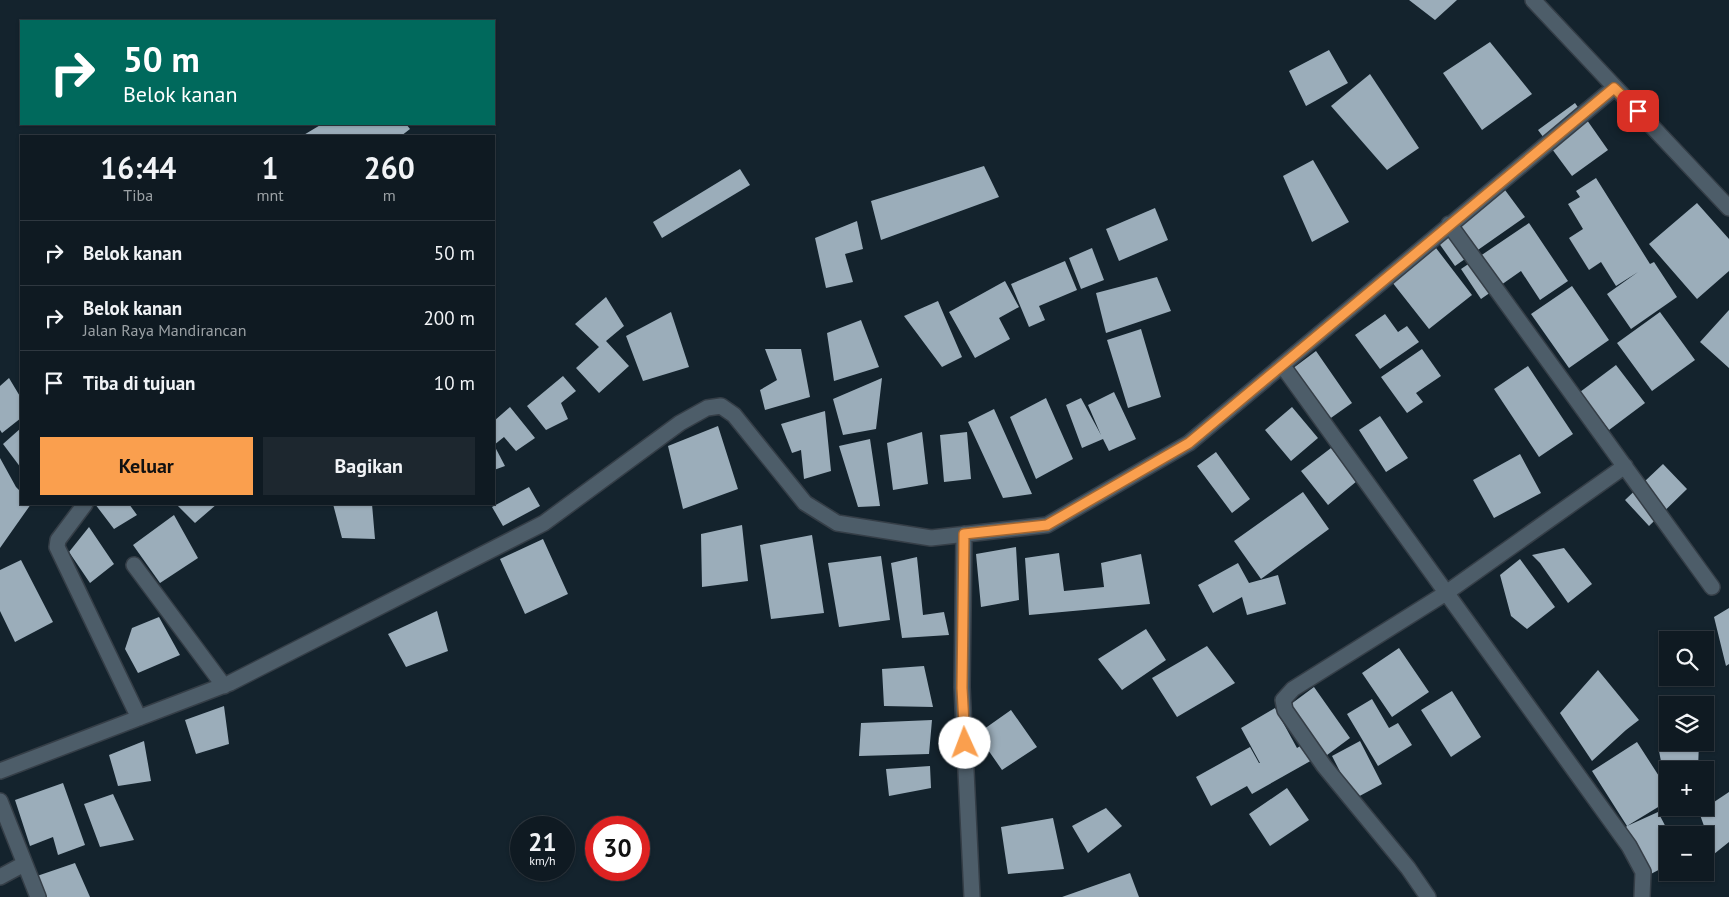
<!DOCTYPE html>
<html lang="id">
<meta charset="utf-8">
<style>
body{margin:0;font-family:"PT Sans",sans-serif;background:#1d272f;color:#f1f3f6;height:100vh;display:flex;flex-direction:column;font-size:19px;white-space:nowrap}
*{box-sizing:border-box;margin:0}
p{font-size:16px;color:#9ba1a5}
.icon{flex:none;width:28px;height:28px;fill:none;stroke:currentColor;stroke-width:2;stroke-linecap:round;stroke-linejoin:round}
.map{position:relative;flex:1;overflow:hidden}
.drawer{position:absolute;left:20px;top:135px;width:475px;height:370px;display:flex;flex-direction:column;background:#0f1a22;border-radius:0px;box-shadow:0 1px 4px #0004,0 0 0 1px #2f3840}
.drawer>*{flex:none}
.top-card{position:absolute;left:20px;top:20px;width:475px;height:105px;border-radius:0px;box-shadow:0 1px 4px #0004,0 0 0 1px #2f3840;background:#00695c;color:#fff;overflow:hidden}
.tools{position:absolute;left:1659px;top:631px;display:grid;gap:10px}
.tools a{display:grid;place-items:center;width:55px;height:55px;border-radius:0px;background:#0f1a22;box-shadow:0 1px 4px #0004,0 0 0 1px #2f3840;font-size:25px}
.speed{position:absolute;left:510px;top:816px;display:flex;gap:10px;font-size:25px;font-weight:700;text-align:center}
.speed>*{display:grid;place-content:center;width:65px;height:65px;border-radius:50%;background:#0f1a22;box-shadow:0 1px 4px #0004,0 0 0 1px #2f3840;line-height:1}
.speed small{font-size:12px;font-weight:400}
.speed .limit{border:8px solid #d22;background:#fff;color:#111}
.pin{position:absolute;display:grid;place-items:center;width:42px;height:42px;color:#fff;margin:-21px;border-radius:10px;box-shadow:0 2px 8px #0006}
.me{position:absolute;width:55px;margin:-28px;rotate:358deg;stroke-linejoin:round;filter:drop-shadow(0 0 4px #0008)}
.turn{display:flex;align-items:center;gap:18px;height:105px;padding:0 20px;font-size:22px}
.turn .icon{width:65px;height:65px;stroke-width:2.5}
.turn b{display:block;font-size:35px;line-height:42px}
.eta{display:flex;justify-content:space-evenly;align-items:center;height:85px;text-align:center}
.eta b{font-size:30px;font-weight:700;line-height:35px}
.primary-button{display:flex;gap:10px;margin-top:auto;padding:10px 20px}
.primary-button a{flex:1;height:58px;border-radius:0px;background:#fa9f4e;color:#111;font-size:20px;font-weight:700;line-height:58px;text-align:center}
.primary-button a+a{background:#1d272f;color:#f1f3f6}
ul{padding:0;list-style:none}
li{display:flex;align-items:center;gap:15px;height:65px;padding:0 20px;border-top:1px solid #2f3840}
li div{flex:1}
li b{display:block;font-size:19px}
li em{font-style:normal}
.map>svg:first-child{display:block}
.building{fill:#9badba}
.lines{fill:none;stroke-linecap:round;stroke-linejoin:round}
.minor-casing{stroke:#353e47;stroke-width:18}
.minor{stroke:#4d5d69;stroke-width:15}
.route-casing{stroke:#a26733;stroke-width:12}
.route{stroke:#fa9f4e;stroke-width:9}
</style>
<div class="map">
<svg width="1729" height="897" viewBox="0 0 1729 897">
<rect width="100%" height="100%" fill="#14232d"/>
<path class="building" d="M1409 0H1457L1435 20Z
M1490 42 1532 94 1482 130 1443 73Z
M1329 50 1348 83 1306 106 1289 71Z
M1370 74 1419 148 1387 170 1331 106Z
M1575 103 1608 150 1572 176 1538 130Z
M322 124H361L363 126 365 124H406L410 129 401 136H302Z
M1313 160 1349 222 1312 242 1283 176Z
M984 166 999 197 881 240 871 201Z
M740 169 750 185 662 238 653 222Z
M1596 178 1650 264 1654 262 1677 297 1631 329 1607 294 1638 272 1616 286 1601 262 1589 270 1569 238 1583 229 1568 204 1580 197 1576 191Z
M1505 190 1525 217 1455 266 1436 239Z
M1697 203 1729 239V271L1697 299 1649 244Z
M1155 208 1168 240 1119 261 1106 229Z
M857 221 863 249 845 254 853 282 826 288 815 238Z
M1529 223 1568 281 1540 300 1521 271 1481 299 1461 269Z
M1092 248 1104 280 1081 289 1069 258Z
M1436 248 1472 295 1429 329 1392 282Z
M1065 261 1077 290 1039 306 1045 320 1029 327 1011 284Z
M1157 277 1171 311 1106 333 1096 293Z
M1005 281 1019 307 999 318 1010 339 975 358 949 312Z
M1572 286 1609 340 1569 368 1531 314Z
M606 297 624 326 606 341 629 366 599 393 576 368 599 347 575 324Z
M938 301 962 357 942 367 904 316Z
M1729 310V368L1700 342Z
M671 312 689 367 643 381 626 336Z
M1660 312 1695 360 1652 391 1617 343Z
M1385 314 1398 332 1407 326 1419 342 1380 369 1355 335Z
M861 320 879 367 834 381 827 333Z
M1141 329 1161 397 1128 408 1107 340Z
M765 349H801L810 397 765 410 760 390 777 380Z
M1422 349 1441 376 1416 393 1423 402 1407 413 1381 377Z
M1316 351 1352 403 1328 420 1292 369Z
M1616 365 1645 403 1609 430 1580 392Z
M1528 366 1573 434 1539 457 1494 389Z
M563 376 576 391 561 403 568 419 546 430 527 406Z
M9 378 21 398V418L2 433 0 430V386Z
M882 378 876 429 843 435 833 399Z
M1114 392 1136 439 1109 451 1103 439 1082 448 1066 405 1081 398 1101 435 1088 405Z
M1046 398 1073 459 1036 479 1010 417Z
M510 407 535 438 516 451 504 437 494 445 505 466 494 470V421Z
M1292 407 1318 438 1291 461 1265 430Z
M994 409 1032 494 1003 498 968 422Z
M825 411 831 471 804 479 801 450 792 453 781 424Z
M1380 416 1408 458 1386 472 1359 430Z
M718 426 738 489 683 509 668 446Z
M21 428V468L3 444Z
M922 432 928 484 893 490 887 443Z
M967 432 971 479 944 482 940 435Z
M870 439 880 506 858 507 839 446Z
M1331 448 1357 481 1328 505 1301 471Z
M1216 452 1250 499 1232 513 1197 466Z
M1520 454 1541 493 1494 518 1473 480Z
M0 458 16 487 21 492V504H31L0 548Z
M1663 464 1687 489 1649 526 1625 500Z
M529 487 540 506 503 526 492 507Z
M1303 492 1329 529 1261 579 1234 541Z
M95 504H129L137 515 114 529Z
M176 504H217L195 523Z
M333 504H372L375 539 342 538Z
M174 515 198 558 160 583 133 545Z
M742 525 748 581 702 587 701 534Z
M89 527 114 564 90 583 69 552Z
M812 535 824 613 771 619 760 545Z
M543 539 568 594 525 614 500 559Z
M1016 547 1019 600 981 607 976 554Z
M1564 548 1592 584 1568 603 1540 563 1532 555Z
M1059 553 1064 591 1104 587 1101 563 1141 554 1150 604 1029 615 1025 558Z
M881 556 890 620 839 627 828 563Z
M917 557 923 615 944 612 949 635 902 638 891 563Z
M1520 559 1555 607 1527 629 1511 616 1500 575Z
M21 560 53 622 15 642 0 611V570Z
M1238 563 1249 583 1278 575 1286 604 1247 615 1242 597 1213 613 1198 585Z
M1729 608V664L1726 666 1714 617Z
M437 611 448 651 406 667 388 634Z
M159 617 180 655 138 673 125 649 132 628Z
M1146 629 1166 660 1122 690 1098 659Z
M1207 646 1235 683 1177 717 1152 678Z
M1399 648 1429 692 1392 717 1362 673Z
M924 666 933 707 884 706 882 669Z
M1598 670 1639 720 1626 730 1592 761 1560 713Z
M1314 687 1350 738 1323 758 1287 707Z
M1452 691 1481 737 1451 757 1421 710Z
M1372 699 1389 728 1398 723 1412 745 1378 766 1347 714Z
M224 706 229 744 196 754 185 720Z
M1275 708 1297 748 1305 743 1314 759 1252 794 1247 786 1211 806 1196 777 1250 747 1259 763H1260L1241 728Z
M1011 710 1037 747 1002 770 977 734Z
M932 720 929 754 859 756 861 723Z
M144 741 151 781 118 786 109 755Z
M1360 741 1382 784 1354 799 1332 756Z
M1637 742 1666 787 1659 751 1671 742H1699L1698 770H1668V801L1627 826 1592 771Z
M930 766 931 788 889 796 886 769Z
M63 783 85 845 58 855 53 837 30 846 15 800Z
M1287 788 1309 820 1270 846 1249 814Z
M1729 792V842L1714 854 1699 812Z
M113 794 134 840 100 847 84 804Z
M1106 808 1122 826 1088 853 1072 826Z
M1658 812 1670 835H1668V865L1647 876 1623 830 1627 826Z
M1053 818 1064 869 1008 874 1001 827Z
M75 863 90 897H47L37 876Z
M1130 873 1139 897H1062Z"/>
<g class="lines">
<g class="minor-casing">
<path id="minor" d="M1533 0 1729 208
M1449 224 1712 587
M1282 365 1629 846 1643 872 1642 897
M85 504 58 540 57 547 139 718
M964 534 962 687 972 897
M134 565 224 686
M0 771 230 683 544 523 680 423 707 408 721 406 734 415 805 503 837 523 931 538 1047 525 1189 443 1614 88
M0 801 38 897
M0 877 24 864
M1428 897 1408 868 1324 766 1285 710 1283 700 1293 689 1446 593 1625 466"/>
</g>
<use href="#minor" class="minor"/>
</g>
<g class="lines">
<g class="route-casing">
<path id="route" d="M965 743 962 688 964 534 1047 525 1189 443 1614 88 1638 111"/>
</g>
<use href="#route" class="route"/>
</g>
</svg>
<div class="tools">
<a><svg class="icon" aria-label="search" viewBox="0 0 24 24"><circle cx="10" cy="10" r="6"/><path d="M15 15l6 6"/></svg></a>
<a><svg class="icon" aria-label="layers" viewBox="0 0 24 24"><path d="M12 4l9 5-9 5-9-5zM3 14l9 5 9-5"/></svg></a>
<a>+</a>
<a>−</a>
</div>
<div class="speed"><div>21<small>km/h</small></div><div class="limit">30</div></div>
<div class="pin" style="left:1638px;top:111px;background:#d93025"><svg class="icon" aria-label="arrive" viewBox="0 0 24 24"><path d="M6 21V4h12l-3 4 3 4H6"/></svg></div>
<svg class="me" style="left:965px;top:743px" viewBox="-20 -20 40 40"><circle r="19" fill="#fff"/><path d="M0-13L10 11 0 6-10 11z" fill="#fa9f4e"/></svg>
<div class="top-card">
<div class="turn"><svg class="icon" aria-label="right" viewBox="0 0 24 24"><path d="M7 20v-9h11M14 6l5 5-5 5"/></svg><div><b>50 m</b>Belok kanan</div></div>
</div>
<section class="drawer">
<div class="eta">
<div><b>16:44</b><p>Tiba</p></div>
<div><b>1</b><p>mnt</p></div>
<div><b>260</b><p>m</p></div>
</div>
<ul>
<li><svg class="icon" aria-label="right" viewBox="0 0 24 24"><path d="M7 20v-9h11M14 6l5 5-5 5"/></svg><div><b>Belok kanan</b></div><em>50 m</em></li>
<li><svg class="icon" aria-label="right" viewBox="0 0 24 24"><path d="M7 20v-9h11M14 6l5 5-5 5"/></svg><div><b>Belok kanan</b><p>Jalan Raya Mandirancan</p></div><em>200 m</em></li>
<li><svg class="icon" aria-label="arrive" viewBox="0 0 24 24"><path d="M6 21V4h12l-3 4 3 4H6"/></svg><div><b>Tiba di tujuan</b></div><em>10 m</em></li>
</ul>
<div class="primary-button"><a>Keluar</a><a>Bagikan</a></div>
</section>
</div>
